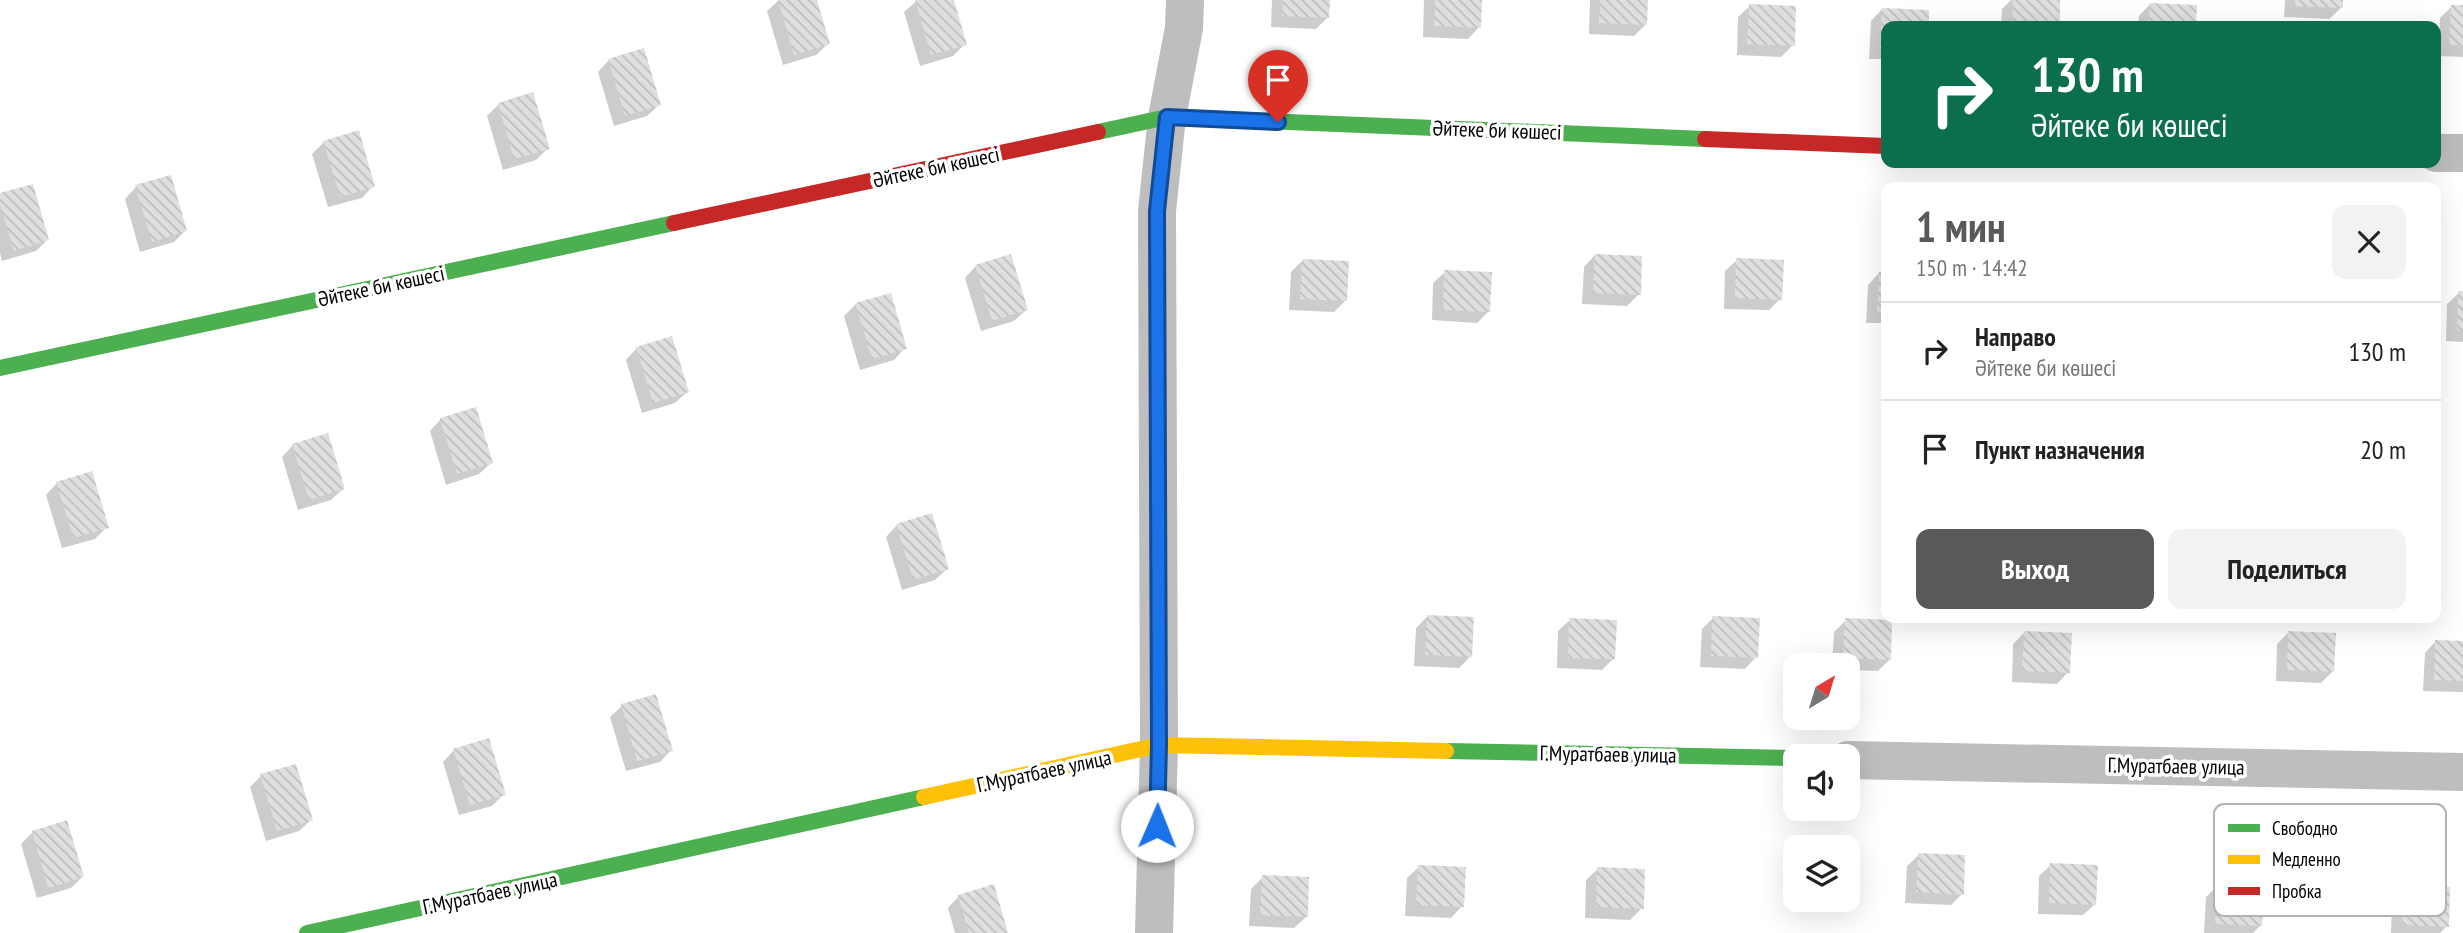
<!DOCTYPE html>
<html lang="ru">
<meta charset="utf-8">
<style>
body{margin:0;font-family:"PT Sans Narrow",sans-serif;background:#f2f2f2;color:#222;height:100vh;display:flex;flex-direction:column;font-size:26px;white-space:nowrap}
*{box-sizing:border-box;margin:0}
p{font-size:23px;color:#767676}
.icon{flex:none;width:38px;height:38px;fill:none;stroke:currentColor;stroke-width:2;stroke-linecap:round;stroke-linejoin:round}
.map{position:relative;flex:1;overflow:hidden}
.panel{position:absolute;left:1881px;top:182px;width:560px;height:441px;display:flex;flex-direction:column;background:#fff;border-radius:14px;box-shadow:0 7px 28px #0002}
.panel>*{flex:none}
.guide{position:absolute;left:1881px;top:21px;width:560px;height:147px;border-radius:14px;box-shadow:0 7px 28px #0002;background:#0b6e4f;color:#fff;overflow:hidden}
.needle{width:46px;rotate:38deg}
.buttons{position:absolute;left:1783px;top:653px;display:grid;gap:14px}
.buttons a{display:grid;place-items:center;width:77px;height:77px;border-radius:14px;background:#fff;box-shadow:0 7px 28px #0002;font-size:35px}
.pin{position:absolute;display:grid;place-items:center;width:60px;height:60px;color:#fff;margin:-72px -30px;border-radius:50% 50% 50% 0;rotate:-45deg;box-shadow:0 0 7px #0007}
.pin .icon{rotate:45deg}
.me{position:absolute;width:77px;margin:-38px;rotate:1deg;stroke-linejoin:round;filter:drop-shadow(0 0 5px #0008)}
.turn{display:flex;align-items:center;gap:24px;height:147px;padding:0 35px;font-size:32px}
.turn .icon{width:91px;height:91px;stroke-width:2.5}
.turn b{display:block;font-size:49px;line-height:60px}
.round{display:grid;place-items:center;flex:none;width:74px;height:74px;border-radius:14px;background:#f2f2f2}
.head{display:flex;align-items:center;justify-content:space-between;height:119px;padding:0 35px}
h1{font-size:42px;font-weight:700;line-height:52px;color:#595959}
.cta{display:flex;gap:14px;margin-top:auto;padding:14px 35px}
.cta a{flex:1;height:80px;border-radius:14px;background:#595959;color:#fff;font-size:28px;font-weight:700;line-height:80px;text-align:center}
.cta a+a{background:#f2f2f2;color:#222}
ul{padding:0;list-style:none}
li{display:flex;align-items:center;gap:21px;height:98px;padding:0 35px;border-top:2px solid #e0e0e0}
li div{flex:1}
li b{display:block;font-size:26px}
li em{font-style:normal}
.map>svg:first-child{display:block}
.shadow{fill:#0003}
.building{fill:url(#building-back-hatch)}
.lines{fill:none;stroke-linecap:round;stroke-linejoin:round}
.street{stroke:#bebebe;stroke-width:38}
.fast{stroke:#4caf50;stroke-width:16}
.slow{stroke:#ffc107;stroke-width:16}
.jam{stroke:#c62828;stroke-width:16}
.route-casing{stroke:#114b97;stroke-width:18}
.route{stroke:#1a73e8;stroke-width:12}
.labels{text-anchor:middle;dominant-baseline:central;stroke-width:7;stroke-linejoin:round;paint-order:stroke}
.street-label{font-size:21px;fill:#000;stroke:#fff}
.key{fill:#fff;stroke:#b2b2b2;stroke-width:2}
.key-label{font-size:19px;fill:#000}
</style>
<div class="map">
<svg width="2463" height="933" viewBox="0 0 2463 933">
<defs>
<pattern id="building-back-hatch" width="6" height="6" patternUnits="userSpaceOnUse" patternTransform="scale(1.75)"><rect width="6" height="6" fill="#dfdfdf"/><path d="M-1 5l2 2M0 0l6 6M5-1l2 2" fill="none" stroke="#bebebe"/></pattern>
</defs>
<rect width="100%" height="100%" fill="#fff"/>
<path class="shadow" d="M779 0H815L828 44 816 55 783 65 767 11Z
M918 0H952L965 44 953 56 920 66 904 12Z
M1272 0H1328V17L1316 29 1271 27Z
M1424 0H1480L1479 27 1468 39 1423 37Z
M1590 0H1646L1645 25 1634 36 1589 34Z
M2011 0H2059L2058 26H2001L2002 9Z
M2285 0H2341V8L2329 19 2284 17Z
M2150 4 2195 6V26H2138L2139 16Z
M1750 6 1793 45 1781 57 1737 55 1738 17Z
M2452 6 2463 7V57L2439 56 2440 18Z
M1882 9 1928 12 1927 26H1886V59H1869L1871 21Z
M609 60 659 105 647 116 614 126 598 72Z
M499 104 548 148 536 160 503 170 487 116Z
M324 142 373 186 362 198 328 207 312 154Z
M136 187 185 231 174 242 140 252 125 199Z
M0 195 47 240 36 251 2 261 0 253Z
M1595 255 1639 294 1627 306 1582 304 1584 267Z
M1737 260 1780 299 1769 310 1724 309 1725 271Z
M1302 261 1346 300 1334 312 1289 310 1291 272Z
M976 266 1026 310 1014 321 981 331 965 278Z
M1445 272 1489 311 1477 323 1432 320 1433 283Z
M1879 273 1886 274V323H1866L1868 285Z
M2459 293H2463V342L2446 341 2447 304Z
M856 304 905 348 894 360 860 370 844 316Z
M637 348 687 392 675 403 642 413 626 360Z
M441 419 491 463 479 474 446 485 430 431Z
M293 445 343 489 331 500 298 510 282 457Z
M57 483 107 527 95 539 62 548 46 495Z
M897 525 947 569 935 580 902 590 886 537Z
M1427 617 1471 656 1459 668 1414 666 1416 628Z
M1713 618 1756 657 1745 669 1700 667 1702 629Z
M1570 620 1613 659 1602 670 1557 668 1558 631Z
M1846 620 1889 660 1878 671 1848 670V665H1832L1834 632Z
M2025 632 2068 672 2057 684 2012 682 2013 644Z
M2289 632 2333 671 2321 683 2276 681 2277 644Z
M2436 641 2463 643V692L2423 691 2425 653Z
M622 706 671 750 660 762 626 771 610 717Z
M454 750 504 794 492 806 459 815 443 762Z
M261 776 311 820 299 831 266 841 250 787Z
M33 832 82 877 71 888 37 898 21 844Z
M1919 855 1962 894 1951 905 1905 903 1907 866Z
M2051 865 2095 904 2083 915 2038 914 2039 876Z
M1419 867 1462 906 1451 918 1405 916 1407 878Z
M1598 869 1642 908 1630 920 1585 918 1586 880Z
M1263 877 1306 917 1294 928 1249 926 1251 889Z
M2217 886 2261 925 2253 933H2204L2206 897Z
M2404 887 2447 926 2440 933H2391L2392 899Z
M959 896 1006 933H955L948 908Z"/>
<path class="building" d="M778 0H817L830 44 794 55Z
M915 0H954L967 45 931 55Z
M1283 0H1330L1329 18 1282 16Z
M1435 0H1482L1481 28 1434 26Z
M1600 0H1648L1647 25 1599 23Z
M2013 0H2060V26H2012Z
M2295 0H2343V8L2295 6Z
M2150 3 2197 5 2196 26H2148Z
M1749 4 1796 6 1795 46 1747 44Z
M2451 5H2463V45H2449Z
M1882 8 1929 10V26H1886V48H1880Z
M644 48 661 105 625 116 608 59Z
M533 92 550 149 514 159 498 103Z
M359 130 375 187 340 197 323 141Z
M171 175 187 231 152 242 135 185Z
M33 184 49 240 14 251 0 204V193Z
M1011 254 1028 310 992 321 975 265Z
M1595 254 1642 256 1641 295 1593 293Z
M1736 258 1784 260 1782 300 1735 298Z
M1302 259 1349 261 1347 301 1300 299Z
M1444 270 1492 272 1490 312 1443 310Z
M1879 272H1886V312H1877Z
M2458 291H2463V331L2457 330Z
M891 293 907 349 872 359 855 303Z
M672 336 689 392 653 403 636 347Z
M476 407 493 463 457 474 440 418Z
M328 433 345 489 309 500 292 444Z
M92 471 109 528 73 538 56 482Z
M932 513 949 569 913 580 896 524Z
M1427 615 1474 617 1472 657 1425 655Z
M1712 616 1760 618 1758 658 1711 656Z
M1569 618 1617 620 1615 659 1568 658Z
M1845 618 1892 620 1891 660 1843 658Z
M2024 631 2072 633 2070 673 2022 671Z
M2288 631 2336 633 2334 672 2287 670Z
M2435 640 2463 641V681L2434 680Z
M656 694 673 751 637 761 621 704Z
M489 738 506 795 470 805 453 749Z
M296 764 313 820 277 831 260 774Z
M67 820 84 877 48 888 32 831Z
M1918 853 1965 855 1964 895 1916 892Z
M2050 863 2098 865 2096 905 2049 903Z
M1418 865 1466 867 1464 907 1416 905Z
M1597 867 1645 869 1644 909 1596 907Z
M1262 875 1309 877 1308 917 1260 915Z
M994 884 1008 933H969L958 895Z
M2217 884 2264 886 2262 926 2215 924Z
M2403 885 2450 887 2449 927 2402 925Z"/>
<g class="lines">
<path class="street" d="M2436 153H2463
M1848 760 2463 772
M1154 933 1159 745 1157 211 1167 117 1184 28 1185 0"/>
<path class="fast" d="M1098 132 1167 117 1705 139
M0 368 674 223
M1446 751 1796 758
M307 933 924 797"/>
<path class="slow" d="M924 797 1159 745 1446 751"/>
<path class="jam" d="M1705 139 1886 146
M674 223 1098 132"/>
</g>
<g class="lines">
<g class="route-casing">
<path id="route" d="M1157 826 1159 745 1157 211 1167 117 1278 122"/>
</g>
<use href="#route" class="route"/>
</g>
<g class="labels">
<g class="street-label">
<text transform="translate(1497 130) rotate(2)">Әйтеке би көшесі</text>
<text transform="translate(936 167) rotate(-12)">Әйтеке би көшесі</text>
<text transform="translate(381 286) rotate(-12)">Әйтеке би көшесі</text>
<text transform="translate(1608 754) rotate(1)">Г.Муратбаев улица</text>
<text transform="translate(2176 766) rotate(1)">Г.Муратбаев улица</text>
<text transform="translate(1044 771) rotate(-12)">Г.Муратбаев улица</text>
<text transform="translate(490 893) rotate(-12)">Г.Муратбаев улица</text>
</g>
</g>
<rect x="2214" y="804" width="232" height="112" rx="10" class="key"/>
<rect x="2228" y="824" width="32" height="8" fill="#4caf50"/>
<rect x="2228" y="855" width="32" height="9" fill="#ffc107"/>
<rect x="2228" y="887" width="32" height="8" fill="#c62828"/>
<g class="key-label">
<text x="2272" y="835">Свободно</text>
<text x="2272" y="866">Медленно</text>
<text x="2272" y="898">Пробка</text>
</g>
</svg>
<div class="buttons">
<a><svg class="needle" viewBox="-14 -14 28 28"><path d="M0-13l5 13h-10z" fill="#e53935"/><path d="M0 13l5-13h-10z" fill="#767676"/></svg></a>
<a><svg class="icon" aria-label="sound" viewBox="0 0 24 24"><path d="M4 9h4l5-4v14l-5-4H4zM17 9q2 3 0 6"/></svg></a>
<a><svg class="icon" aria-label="layers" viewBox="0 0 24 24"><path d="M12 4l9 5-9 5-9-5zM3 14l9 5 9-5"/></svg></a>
</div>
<div class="pin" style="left:1278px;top:122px;background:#d93025"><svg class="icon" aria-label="arrive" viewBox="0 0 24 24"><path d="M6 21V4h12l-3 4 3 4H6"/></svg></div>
<svg class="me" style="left:1157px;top:826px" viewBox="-20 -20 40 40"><circle r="19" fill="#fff"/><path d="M0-13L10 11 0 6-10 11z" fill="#1a73e8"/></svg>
<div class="guide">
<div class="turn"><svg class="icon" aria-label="right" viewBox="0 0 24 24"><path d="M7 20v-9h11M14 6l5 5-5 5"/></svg><div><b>130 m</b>Әйтеке би көшесі</div></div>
</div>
<section class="panel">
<div class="head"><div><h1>1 мин</h1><p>150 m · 14:42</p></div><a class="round"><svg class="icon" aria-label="close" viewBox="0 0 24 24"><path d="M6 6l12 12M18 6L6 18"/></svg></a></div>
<ul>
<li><svg class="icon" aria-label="right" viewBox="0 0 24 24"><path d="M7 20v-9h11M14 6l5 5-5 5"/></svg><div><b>Направо</b><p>Әйтеке би көшесі</p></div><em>130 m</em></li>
<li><svg class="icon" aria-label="arrive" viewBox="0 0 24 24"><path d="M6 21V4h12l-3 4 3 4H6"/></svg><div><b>Пункт назначения</b></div><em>20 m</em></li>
</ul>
<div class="cta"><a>Выход</a><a>Поделиться</a></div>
</section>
</div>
